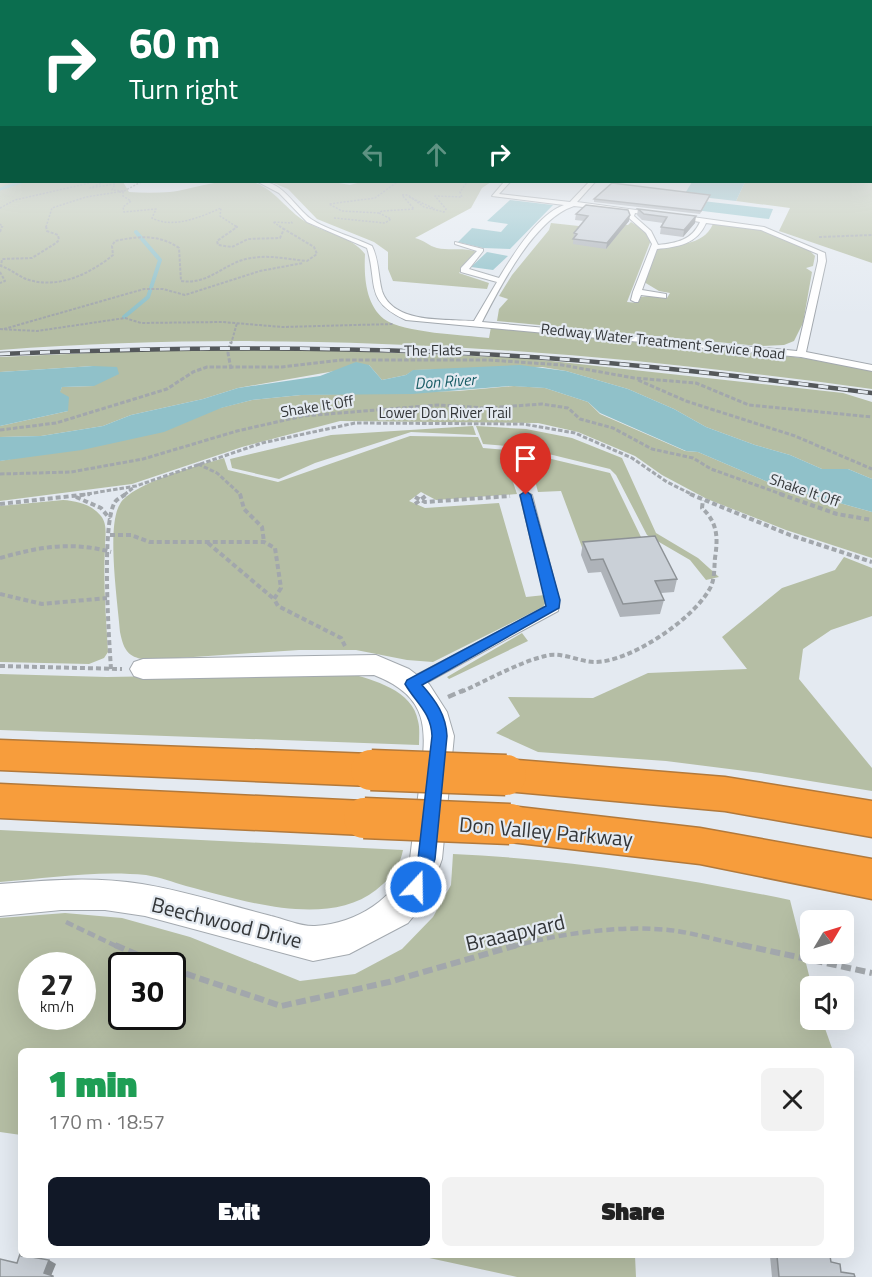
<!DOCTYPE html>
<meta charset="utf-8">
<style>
body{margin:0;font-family:"Titillium Web",sans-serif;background:#f2f2f2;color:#222;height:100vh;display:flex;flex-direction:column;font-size:22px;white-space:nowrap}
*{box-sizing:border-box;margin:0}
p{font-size:20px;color:#767676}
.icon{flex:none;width:33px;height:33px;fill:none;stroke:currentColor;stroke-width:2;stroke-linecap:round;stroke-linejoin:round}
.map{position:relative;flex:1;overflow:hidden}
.panel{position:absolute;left:18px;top:1048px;width:836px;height:210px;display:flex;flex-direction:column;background:#fff;border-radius:9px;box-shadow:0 6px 24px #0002}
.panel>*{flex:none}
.top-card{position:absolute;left:0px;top:0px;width:873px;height:183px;box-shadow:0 6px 24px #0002;background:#0b6e4f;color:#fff;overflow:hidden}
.needle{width:39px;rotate:52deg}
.controls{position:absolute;left:800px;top:910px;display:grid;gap:12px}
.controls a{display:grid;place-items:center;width:54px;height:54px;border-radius:9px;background:#fff;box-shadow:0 6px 24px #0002;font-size:30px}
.speed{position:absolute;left:18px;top:952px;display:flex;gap:12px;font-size:30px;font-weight:700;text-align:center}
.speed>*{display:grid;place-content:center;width:78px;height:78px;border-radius:50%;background:#fff;box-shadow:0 6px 24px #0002;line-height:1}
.speed small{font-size:15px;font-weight:400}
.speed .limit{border:3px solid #111;border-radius:9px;background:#fff;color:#111}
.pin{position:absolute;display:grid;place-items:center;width:51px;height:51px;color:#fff;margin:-62px -26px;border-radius:50% 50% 50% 0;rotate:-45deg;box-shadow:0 0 6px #0007}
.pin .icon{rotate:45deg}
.me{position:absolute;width:66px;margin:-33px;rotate:21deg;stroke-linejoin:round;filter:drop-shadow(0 0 4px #0008)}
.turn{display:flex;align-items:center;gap:21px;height:126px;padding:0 30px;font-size:27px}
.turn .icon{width:78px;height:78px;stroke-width:2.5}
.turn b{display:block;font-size:42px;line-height:51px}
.lanes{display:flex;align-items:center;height:57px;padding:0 30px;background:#0003;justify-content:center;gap:30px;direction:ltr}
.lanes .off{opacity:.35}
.round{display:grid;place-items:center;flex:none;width:63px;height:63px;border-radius:9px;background:#f2f2f2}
.headline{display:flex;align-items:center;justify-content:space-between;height:102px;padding:0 30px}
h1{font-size:36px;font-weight:800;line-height:45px;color:#1e9e55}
.primary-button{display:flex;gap:12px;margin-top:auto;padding:12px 30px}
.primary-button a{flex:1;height:69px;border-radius:9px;background:#111827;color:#fff;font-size:24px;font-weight:800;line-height:69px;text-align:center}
.primary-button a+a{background:#f2f2f2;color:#222}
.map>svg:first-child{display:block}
.green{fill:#b5bea4;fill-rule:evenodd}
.water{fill:#90c1c9}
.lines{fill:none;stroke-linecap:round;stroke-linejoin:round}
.stream-far1{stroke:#90c1c9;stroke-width:3}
.stream{stroke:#90c1c9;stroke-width:4}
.service-casing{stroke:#a3a9af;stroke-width:2}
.minor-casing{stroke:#a3a9af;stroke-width:2}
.secondary-casing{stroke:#a3a9af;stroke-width:36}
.motorway-casing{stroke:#b2793b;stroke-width:3}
.path-far5{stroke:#a2a7ac;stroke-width:1.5;stroke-dasharray:2 1.5;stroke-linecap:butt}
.path-far4{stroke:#a2a7ac;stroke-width:2;stroke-dasharray:3 1.5;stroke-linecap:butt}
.path-far3{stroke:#a2a7ac;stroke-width:3;stroke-dasharray:4.5 2;stroke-linecap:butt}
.path-far2{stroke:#a2a7ac;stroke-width:4;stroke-dasharray:5 3;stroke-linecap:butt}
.path-far1{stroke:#a2a7ac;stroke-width:4.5;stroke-dasharray:8 4;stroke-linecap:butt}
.path{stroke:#a2a7ac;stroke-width:6;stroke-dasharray:10 4.5;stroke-linecap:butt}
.service{fill:#fff;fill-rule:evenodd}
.minor{fill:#fff;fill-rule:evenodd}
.secondary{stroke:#fde2c4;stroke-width:33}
.motorway{fill:#f79d3c;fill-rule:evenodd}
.rail-casing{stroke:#54585b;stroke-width:4.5}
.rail{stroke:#e4eaf1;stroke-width:3;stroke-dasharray:10;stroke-linecap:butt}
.motorway-bridge-casing{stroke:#b2793b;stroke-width:43;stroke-linecap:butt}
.motorway-bridge{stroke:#f79d3c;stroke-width:40}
.wall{fill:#aeb3b9}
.shaded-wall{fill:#8d9296}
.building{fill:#cad0d7;stroke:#8d9296;stroke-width:1.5}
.route{fill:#1a73e8;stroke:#114b97;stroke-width:1.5}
.labels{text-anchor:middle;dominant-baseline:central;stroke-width:4.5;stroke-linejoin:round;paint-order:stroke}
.far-street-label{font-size:15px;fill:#333638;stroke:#e4eaf1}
.far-water-label{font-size:16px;font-style:italic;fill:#1a5d66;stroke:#e4eaf1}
.near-street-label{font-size:21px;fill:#333638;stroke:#e4eaf1}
</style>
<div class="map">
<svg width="872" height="1277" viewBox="0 0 872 1277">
<rect width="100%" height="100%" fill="#e4eaf1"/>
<path class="green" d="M0 137 2 182H123L129 192C142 193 156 193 170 192 194 189 233 174 256 183 278 192 289 214 310 224 329 234 351 236 365 254 364 275 365 304 384 319 403 333 464 335 489 338L491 327C618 343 746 348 872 367V389C583 349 291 328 0 350Z
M872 162V263L779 231 790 208 736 201 745 182H872Z
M271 182H333L350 185 361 182H491L482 188 471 208 415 238C424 240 429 246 437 248 451 251 464 247 477 252L459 273 489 283 487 289 393 281 388 269V252L374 242 317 219 288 189Z
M631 222 647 232 651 240 627 302 638 303 641 297 655 295 667 298 670 293 659 291 644 282 655 250C676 242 702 248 713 224 741 225 798 234 815 256L813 266 806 268 812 272 803 323 794 341 784 345 759 346 497 321 499 309 508 299 499 296 512 275 549 230 551 223 588 227 614 223 628 225Z
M294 349 524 358 843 393 872 402V479L848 469H822L790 455 755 445 706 427 674 409 628 389 566 371 542 367 414 370 406 375 382 380 369 365 238 388 203 399 131 415 103 426 41 436 0 437V426L68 411 59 393 62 387 94 386 93 366 0 372V357L159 350Z
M514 386 545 388 588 402 600 414 685 451 698 452 775 485 872 512V558L786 530 707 499 662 475 635 456 578 432 538 423 340 421 242 447 132 484 0 501V461L27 456 252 400 301 395 458 391Z
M473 426 476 435 411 432 315 463 279 479 232 468 230 459 331 435Z
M476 426 526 429 572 438 622 458 656 533 698 558 719 577 706 580 690 560 647 535 616 475 610 469 520 447 483 444Z
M410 436 478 437 483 448 518 451 610 473 641 537 651 549 583 550 561 491 538 492 534 477 512 479 517 494 436 500 421 492 409 501 425 508 499 503 526 597 545 595 548 598 543 607 433 662 407 660 356 650H299L149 660C129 658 124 652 120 632 118 604 106 526 120 504 132 483 200 465 224 458L228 470 278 482Z
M63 500C77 501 91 504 101 516 108 525 105 537 105 548 103 583 106 616 108 652L104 658 89 664 0 662V506Z
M844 557 872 568V616L831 630 803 649 799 679 872 768V791L761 773 666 761 538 752 496 733 520 716 508 697 593 698 648 673 747 669 722 637 782 588 835 570Z
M522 633 528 641 449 679 447 677Z
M348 673C373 680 413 690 418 721 420 728 419 737 419 745L0 730V674L107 677Z
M0 830 403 850C399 869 391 878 376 890 326 929 241 900 186 886 173 882 159 877 146 875 98 870 48 878 0 882Z
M453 854C568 859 678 877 790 900L812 987H810V1020H822L833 1051 21 1052V1135L0 1132V918L65 913 122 918 190 937 300 981 355 974 402 949 433 917 451 885ZM32 966H82V1017H32ZM122 966H172V1017H122Z
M420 1256H635L636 1277H517Z"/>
<path class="water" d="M692 182H745L736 201 684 195Z
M676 198 773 209 769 219 670 207Z
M510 200 553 205 510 249 483 248 458 242 472 228 501 232 508 224 487 221Z
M487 252 508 256 493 270 471 267Z
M356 362 369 365 382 380 406 375 413 370 520 365 566 371 628 389 674 409 706 427 755 445 790 455 822 469H848L872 479V512L775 485 698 452 686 451 600 413 588 402 545 388 511 386 412 394 301 395 252 400 221 408 164 432 82 450 0 461V437L41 436 103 426 131 415 203 399 238 388 320 376Z
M93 366 117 367 119 374 94 386 62 387 60 392 69 397 68 411 0 426V372Z"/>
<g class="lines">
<path class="stream-far1" d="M0 189 21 182"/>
<path class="stream" d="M124 317 148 297 160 260 136 232"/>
<g class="service-casing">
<path id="service" d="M258 182C282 179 294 207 311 219 325 229 356 238 372 246 379 260 378 276 382 291 393 324 446 319 474 321L497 282 461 272V268L477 251 455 244V242L483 249V251L469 269 499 278C513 255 538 214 564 205L492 196 504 182H510L499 194 570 202 589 182H595L577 202 658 213 656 216 635 213 634 216 651 231 658 245C677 243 692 240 700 222L676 218 678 215 764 227 825 253 826 261 806 352 872 365V371L801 357 406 320C364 301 378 284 367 248L307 222 279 193ZM574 206 629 212V218L646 233 652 244 633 292 631 300 635 302H638L641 295 666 298V294L642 290 657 249C678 247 697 244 706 223L761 230 818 254V261L797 351 482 322C500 287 534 219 574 206Z
M526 492 532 495 559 600 558 611 417 688H407L405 684 407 680 547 606 520 495Z"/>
</g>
<g class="minor-casing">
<path id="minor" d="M376 655 409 669 429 684 447 712 454 736 442 859 428 898 408 923 349 954 313 961 145 916 105 910H61L0 916V884C48 880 94 876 142 884 185 891 228 905 271 916 284 919 302 927 315 926 358 923 395 899 410 859 413 833 417 807 420 781 427 729 430 697 374 675L143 679 134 676 130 669 134 662 143 659Z"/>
</g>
<g class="secondary-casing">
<path id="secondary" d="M872 158V159"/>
</g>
<g class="motorway-casing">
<path id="motorway" d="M0 740 371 754 385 759 390 770 385 781 371 786 0 770Z
M506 759 725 777 872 801V837L725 811 506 791 492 786 487 775 492 764Z
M0 784 364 801 378 806 384 818 378 830 364 835 0 818Z
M510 806 700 828 872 859V899L700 864 510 842 496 837 490 824 496 811Z"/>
</g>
<path class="path-far5" d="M104 182 90 188 115 184 112 190 124 191 118 192H123V196L131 201 123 207 124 212 156 209 152 218C173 229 201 217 221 208L220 216 237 227
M124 191 141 182
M409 197 435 209
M0 208 15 200 94 182
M379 213 342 211 329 204 375 198 397 182
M334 218 385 223 391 219 379 213 382 211 414 209 402 195H408L424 207 444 212 446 209 435 196 462 197 460 192 467 182
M0 224 3 227
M46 227 52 208 86 197 118 192
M281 227 273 222 292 223 291 221"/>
<path class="path-far4" d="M46 226 47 231 58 235 59 240 56 243 32 258 2 259 1 266C10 269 17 275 26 279 57 290 90 274 113 255L112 246 115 241C138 236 159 234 179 248L181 281C208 285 222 265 246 259 269 254 285 259 307 261L317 254 314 247 284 229
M235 226 237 227 217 241 218 245 232 247 248 239 280 238 284 229 279 226
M0 232 2 226
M819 237 872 235
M0 272 5 281 0 283
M0 329 37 331 125 318 141 323 222 322 283 327 393 324
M4 329 144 289H163L185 295 260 271 303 263
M231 344 237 323"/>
<path class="path-far3" d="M231 369 228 353 231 342
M638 380 686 401 795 436 872 469
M0 430 56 423 167 389 193 372 207 367H282L342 360H489L562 365 634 378 696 383 749 405 872 417
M198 464 217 473 241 495
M0 474 71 472 143 459 237 431 303 416 438 405 486 408 542 404 568 408 580 419 613 428 652 449 693 458 711 469 784 495
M81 495 136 486 262 443 355 423 523 424 575 433 632 458 667 482 693 495
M124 495 133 488"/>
<path class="path-far2" d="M240 494 244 509 262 527 264 542
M690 494 790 535 872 562
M780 494 837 514 872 520
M76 497 101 508 110 519
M415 497 425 502 510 496
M0 504 90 494
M415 504 427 495
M110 535H131L150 542H264L275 548 281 588 274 599 278 606 341 638 345 646
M208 543 274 599
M0 558C39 547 71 541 111 552
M0 594 42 604 107 598
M0 666 122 669
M111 669C109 639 101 524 115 502 117 499 123 496 126 494
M461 692C488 680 517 663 545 656 561 651 579 662 595 662 630 662 692 620 709 590 715 581 714 569 715 558 718 538 718 523 702 508L703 500"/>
<path class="path-far1" d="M448 697 464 690
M66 922 118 947
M512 947C559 933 627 924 677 931 701 935 725 942 749 947"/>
<path class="path" d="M115 945 164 966
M742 945 872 973
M172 969 281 1006 389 982 517 945"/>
<use href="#service" class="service"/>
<use href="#minor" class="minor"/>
<use href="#secondary" class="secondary"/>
<use href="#motorway" class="motorway"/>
<g class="rail-casing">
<path id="rail" d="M0 354C145 348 290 346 435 352 581 357 727 374 872 393"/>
</g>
<use href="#rail" class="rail"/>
<g class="motorway-bridge-casing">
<path id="motorway-bridge" d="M371 770 506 775
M364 818 510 824"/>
</g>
<use href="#motorway-bridge" class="motorway-bridge"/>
</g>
<path class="wall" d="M709 198 700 214 594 202V199Z
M638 209 695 223 683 237 660 234 661 227 663 223 642 220 637 215Z
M576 214 629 221 606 249 573 244 574 233 584 221 575 220Z
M583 542 677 579 674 592 661 593 664 600 660 614 620 617 601 572 588 573 581 555Z
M770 1256H830L831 1262 841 1272 855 1277H772Z"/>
<path class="shaded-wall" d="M630 215 629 221 606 249 607 243Z
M696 216 695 223 683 237 684 230Z
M49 1260 56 1264 51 1276 44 1273Z"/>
<path class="building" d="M612 183 710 195 701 211 594 199Z
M586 205 628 210 630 215 607 243 573 239 577 234 574 233 588 216 576 214Z
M638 209 696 216 684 230 661 227 667 217 644 214Z
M655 536 677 579 655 581 664 600 623 604 603 559 591 560 583 542Z
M20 1254 21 1256H26L49 1260 44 1273 53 1276V1277H0V1259L17 1263Z
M777 1256H830L831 1262 840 1264 841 1272 854 1274 855 1277H779Z"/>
<linearGradient id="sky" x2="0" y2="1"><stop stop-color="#85b9dc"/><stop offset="0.43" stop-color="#f3f6f9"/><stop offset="1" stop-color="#f3f6f9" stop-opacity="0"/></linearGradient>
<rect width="872" height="315" fill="url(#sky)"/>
<path class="route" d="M526 491 531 495 560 600 559 608 422 685C436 701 446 715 447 736L435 859 422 893 416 896 409 893 407 887 418 859 432 736C431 712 416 703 405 684L407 680 546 606 520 495Z"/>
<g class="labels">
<g class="far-street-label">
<text transform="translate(663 341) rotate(6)">Redway Water Treatment Service Road</text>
<text transform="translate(433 350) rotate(-1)">The Flats</text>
<text transform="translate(317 406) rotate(-9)">Shake It Off</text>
<text x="445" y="412">Lower Don River Trail</text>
<text transform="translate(805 490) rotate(19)">Shake It Off</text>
</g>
<g class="far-water-label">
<text transform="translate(445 381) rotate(-4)">Don River</text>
</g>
<g class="near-street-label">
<text transform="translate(546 831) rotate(5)">Don Valley Parkway</text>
<text transform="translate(227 922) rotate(14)">Beechwood Drive</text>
<text transform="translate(515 932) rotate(-13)">Braaapyard</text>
</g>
</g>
</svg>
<div class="controls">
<a><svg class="needle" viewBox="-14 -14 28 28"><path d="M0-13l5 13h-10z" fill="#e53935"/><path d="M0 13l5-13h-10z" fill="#767676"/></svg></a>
<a><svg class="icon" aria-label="sound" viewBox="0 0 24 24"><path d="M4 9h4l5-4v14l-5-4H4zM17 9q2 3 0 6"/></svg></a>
</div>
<div class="speed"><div>27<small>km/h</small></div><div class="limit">30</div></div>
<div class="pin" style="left:526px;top:495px;background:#d93025"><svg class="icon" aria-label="arrive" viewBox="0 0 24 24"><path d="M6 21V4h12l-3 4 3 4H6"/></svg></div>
<svg class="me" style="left:416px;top:887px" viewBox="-20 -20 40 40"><circle r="17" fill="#1a73e8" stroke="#fff" stroke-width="3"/><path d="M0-11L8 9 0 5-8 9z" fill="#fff"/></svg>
<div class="top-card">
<div class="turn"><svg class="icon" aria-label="right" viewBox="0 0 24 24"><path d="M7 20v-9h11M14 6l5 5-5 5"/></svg><div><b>60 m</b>Turn right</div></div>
<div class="lanes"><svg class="icon off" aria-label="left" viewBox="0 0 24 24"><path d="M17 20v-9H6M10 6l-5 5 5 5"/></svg><svg class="icon off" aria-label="ahead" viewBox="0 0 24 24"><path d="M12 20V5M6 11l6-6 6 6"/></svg><svg class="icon" aria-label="right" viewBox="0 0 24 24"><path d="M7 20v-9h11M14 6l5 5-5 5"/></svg></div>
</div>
<section class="panel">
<div class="headline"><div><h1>1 min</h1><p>170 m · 18:57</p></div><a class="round"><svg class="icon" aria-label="close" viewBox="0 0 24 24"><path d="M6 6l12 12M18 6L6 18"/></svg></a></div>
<div class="primary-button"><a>Exit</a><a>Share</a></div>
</section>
</div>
